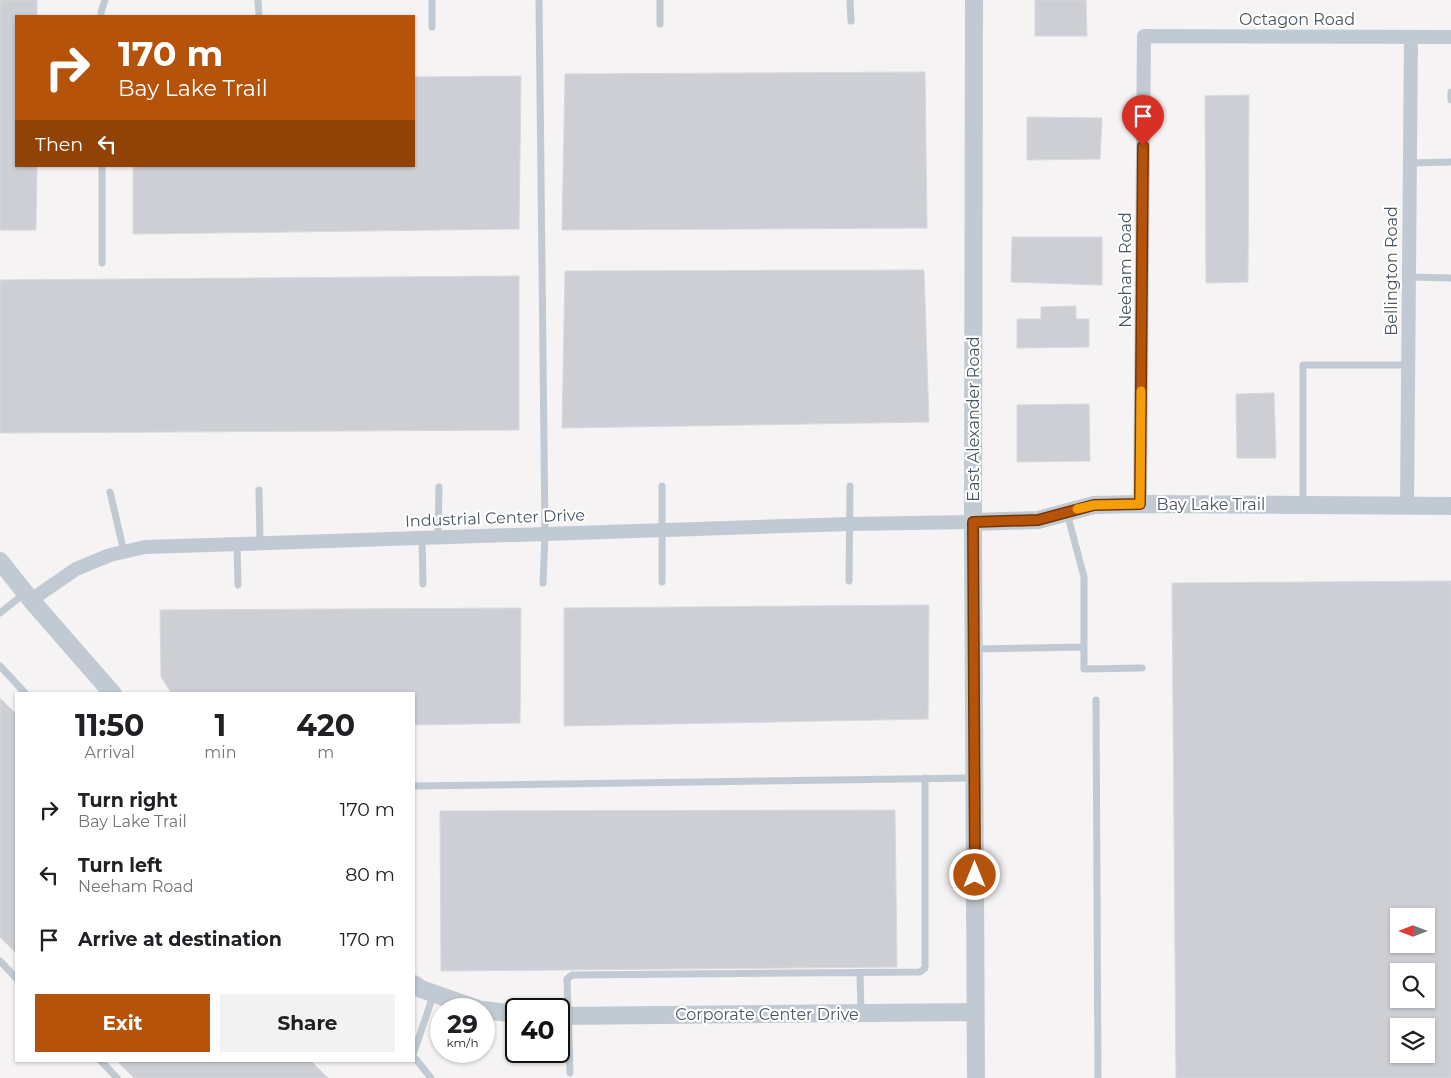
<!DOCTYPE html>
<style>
body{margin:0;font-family:Montserrat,sans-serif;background:#f2f2f2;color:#202124;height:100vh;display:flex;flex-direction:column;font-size:19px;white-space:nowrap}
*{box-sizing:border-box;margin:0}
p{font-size:16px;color:#757577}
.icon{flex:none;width:28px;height:28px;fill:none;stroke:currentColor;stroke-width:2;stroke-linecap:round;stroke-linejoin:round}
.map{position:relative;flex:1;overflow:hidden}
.panel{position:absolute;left:15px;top:692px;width:400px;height:370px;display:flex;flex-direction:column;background:#fff;border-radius:0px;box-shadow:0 1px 4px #0004}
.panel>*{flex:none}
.banner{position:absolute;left:15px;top:15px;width:400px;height:152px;border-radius:0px;box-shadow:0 1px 4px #0004;background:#b45309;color:#fff;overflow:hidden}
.needle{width:32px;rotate:270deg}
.fabs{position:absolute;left:1390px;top:908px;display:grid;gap:10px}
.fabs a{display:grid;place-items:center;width:45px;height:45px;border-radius:0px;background:#fff;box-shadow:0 1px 4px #0004;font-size:25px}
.speed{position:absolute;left:430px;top:998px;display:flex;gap:10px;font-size:25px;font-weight:700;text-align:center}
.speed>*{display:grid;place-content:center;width:65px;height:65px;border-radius:50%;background:#fff;box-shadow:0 1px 4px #0004;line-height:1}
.speed small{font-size:12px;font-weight:400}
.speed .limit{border:2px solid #111;border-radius:8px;background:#fff;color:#111}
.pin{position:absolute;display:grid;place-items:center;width:42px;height:42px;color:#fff;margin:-51px -21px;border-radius:50% 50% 50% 0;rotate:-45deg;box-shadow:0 0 5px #0007}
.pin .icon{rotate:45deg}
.me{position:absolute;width:55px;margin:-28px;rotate:0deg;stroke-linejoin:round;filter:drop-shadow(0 0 4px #0008)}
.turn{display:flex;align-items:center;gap:18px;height:105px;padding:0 20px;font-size:22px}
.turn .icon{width:65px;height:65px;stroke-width:2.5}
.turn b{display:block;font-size:35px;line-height:42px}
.then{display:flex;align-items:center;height:48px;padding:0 20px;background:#0003;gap:10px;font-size:19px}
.eta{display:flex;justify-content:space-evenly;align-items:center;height:85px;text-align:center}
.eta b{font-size:30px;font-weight:700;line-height:35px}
.button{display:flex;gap:10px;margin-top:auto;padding:10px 20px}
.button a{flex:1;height:58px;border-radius:0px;background:#b45309;color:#fff;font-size:20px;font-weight:700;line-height:58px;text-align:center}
.button a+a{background:#f2f2f2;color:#202124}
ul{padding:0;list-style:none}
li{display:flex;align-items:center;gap:15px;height:65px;padding:0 20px}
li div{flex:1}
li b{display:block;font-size:19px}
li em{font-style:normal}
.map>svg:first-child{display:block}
.building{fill:#cdcfd5;stroke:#d7d9de;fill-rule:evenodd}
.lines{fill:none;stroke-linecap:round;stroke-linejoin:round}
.service{stroke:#c1cad2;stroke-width:7}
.minor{stroke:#c1cad2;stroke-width:14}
.tertiary{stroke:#c1cad2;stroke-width:18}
.route-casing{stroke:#753606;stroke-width:12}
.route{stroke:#b45309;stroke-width:9}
.slow{stroke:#f59e0b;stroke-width:9}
.labels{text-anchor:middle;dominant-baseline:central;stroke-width:4.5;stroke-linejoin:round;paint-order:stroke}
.street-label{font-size:16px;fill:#4a5661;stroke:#fff}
</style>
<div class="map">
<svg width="1451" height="1078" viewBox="0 0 1451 1078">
<rect width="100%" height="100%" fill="#f5f3f3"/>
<path class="building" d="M0 0H37V16H16V166H37L36 230H0Z
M1035 0H1086L1087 36H1035Z
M925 72 927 228 562 230 565 74Z
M521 76 519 229 133 234V166H414V77Z
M1249 95 1248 282 1206 283 1205 96Z
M1027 117 1102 118 1100 159 1027 160Z
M1012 237H1102V285L1011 282Z
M924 270 929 422 562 428 565 271Z
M519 276V430L0 433V280Z
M1076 306V319H1089V347L1017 348V319H1041V307Z
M1274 393 1276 458H1237L1236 394Z
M1089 404 1090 461 1017 462V405Z
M1451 581V1078H1176L1172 583ZM1399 916H1426V944H1399ZM1399 971H1426V999H1399ZM1399 1026H1426V1054H1399Z
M929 605 928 719 564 726V608Z
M521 608 520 723 414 725V694H172L161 677 160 610Z
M0 698 16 714V953L0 937Z
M895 810 897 967 441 971 440 811Z
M117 1061H311L328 1078H134Z"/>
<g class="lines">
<path class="service" d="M258 0 259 16
M432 0V27
M539 0 545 534 543 583
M660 0V24
M850 0 851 21
M101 16V12L105 0
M1451 92V100
M1410 163 1451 162
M102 166V263
M1409 277 1451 278
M259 490 260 543
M110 492 124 552
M1303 504V365H1408
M1067 513 1084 577V669L1142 668
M422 538 423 584
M438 538 439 487
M237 544 238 585
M849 581 850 486
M662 582V486
M0 613 25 593
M975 649 1084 647
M0 666 26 694
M1096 700 1098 1078
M414 786 973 778
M0 961 16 978
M860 973 861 1013
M414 1052 434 993
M414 1057 431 1078
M101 1061 117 1078
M570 1073 567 979 572 975 920 972 925 968V778"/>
<path class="minor" d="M1140 504 1144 36 1451 37
M1407 506 1411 37
M31 600 76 569 110 555 145 547 850 524 973 522"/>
<path class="tertiary" d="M974 0 973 522 976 1078
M973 522 1038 520 1094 505 1140 504 1451 506
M0 561 31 600 113 694
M414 984 421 989 478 1009
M484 1010 516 1014
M559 1016 976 1012"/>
</g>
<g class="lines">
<g class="route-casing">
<path id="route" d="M975 875 973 522 1038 520 1094 505 1140 504 1143 146"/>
</g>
<use href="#route" class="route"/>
<path class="slow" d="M1077 509 1094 505 1140 504 1141 391"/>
</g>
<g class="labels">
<g class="street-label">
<text x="1297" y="19">Octagon Road</text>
<text transform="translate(1125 270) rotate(-90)">Neeham Road</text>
<text transform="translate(1391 271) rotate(-90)">Bellington Road</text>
<text transform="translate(973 419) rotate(-90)">East Alexander Road</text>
<text x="1211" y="504">Bay Lake Trail</text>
<text transform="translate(495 518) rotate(-2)">Industrial Center Drive</text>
<text x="767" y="1014">Corporate Center Drive</text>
</g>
</g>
</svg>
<div class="fabs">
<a><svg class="needle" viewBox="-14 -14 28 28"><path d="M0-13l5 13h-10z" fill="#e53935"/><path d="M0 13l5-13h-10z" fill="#757577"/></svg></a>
<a><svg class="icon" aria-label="search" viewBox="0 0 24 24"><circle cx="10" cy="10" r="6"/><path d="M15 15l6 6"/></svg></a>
<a><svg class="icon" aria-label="layers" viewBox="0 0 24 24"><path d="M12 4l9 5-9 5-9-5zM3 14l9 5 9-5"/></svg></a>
</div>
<div class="speed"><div>29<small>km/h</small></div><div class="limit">40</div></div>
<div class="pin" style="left:1143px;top:146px;background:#d93025"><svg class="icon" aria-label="arrive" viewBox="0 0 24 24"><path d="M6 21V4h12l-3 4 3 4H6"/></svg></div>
<svg class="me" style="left:975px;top:875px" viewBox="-20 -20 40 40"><circle r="17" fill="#b45309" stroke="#fff" stroke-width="3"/><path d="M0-11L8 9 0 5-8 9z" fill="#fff"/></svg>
<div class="banner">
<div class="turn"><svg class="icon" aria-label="right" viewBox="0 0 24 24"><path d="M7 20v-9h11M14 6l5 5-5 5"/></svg><div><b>170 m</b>Bay Lake Trail</div></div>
<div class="then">Then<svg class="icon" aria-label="left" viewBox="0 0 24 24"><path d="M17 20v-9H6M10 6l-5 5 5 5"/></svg></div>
</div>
<section class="panel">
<div class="eta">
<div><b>11:50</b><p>Arrival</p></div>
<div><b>1</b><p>min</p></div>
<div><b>420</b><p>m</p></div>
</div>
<ul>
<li><svg class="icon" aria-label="right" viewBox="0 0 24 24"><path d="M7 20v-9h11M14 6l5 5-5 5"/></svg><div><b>Turn right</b><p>Bay Lake Trail</p></div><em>170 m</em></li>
<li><svg class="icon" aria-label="left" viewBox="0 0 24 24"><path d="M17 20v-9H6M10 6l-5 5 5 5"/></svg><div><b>Turn left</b><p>Neeham Road</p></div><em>80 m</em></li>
<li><svg class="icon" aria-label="arrive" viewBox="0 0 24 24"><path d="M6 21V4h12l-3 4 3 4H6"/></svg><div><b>Arrive at destination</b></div><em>170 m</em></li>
</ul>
<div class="button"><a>Exit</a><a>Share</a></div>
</section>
</div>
